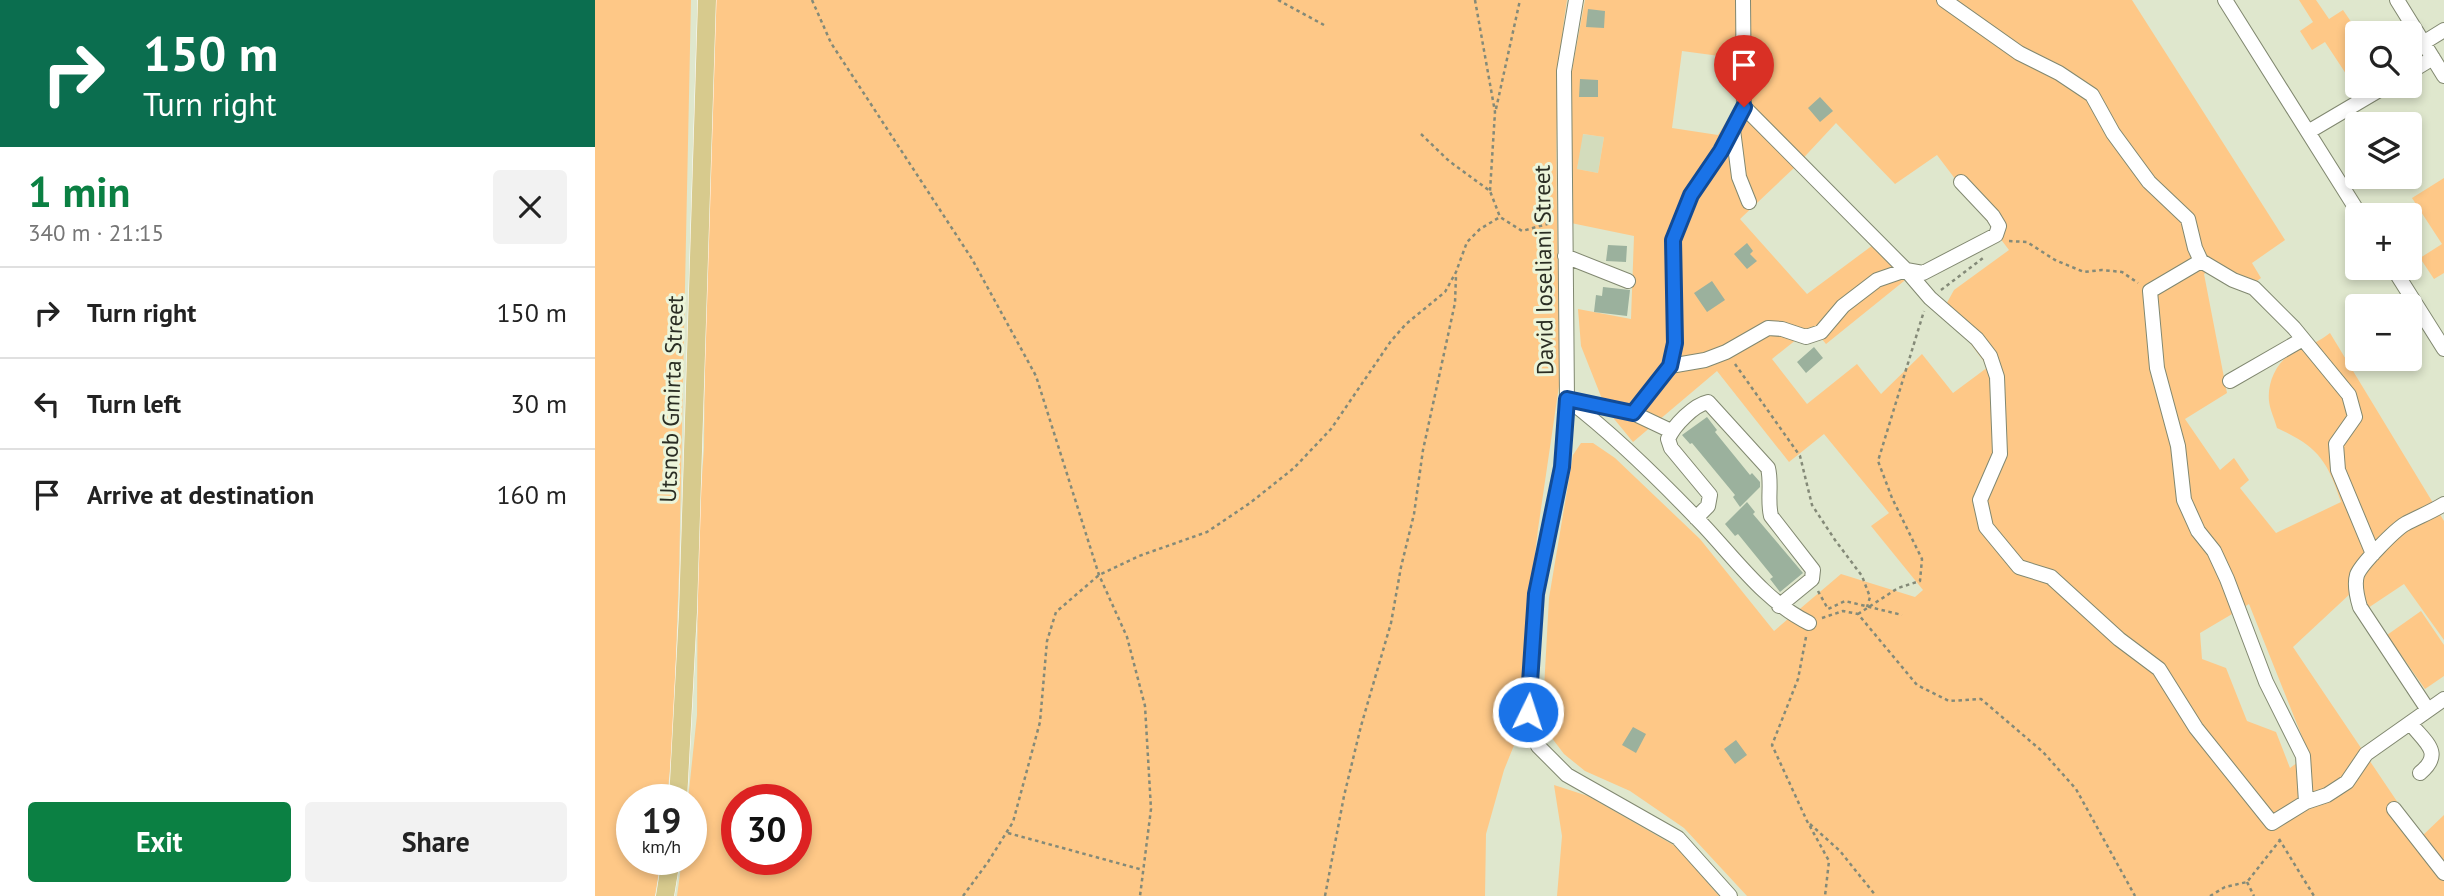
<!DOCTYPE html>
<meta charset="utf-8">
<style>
body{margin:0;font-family:"PT Sans",sans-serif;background:#f2f2f2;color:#222;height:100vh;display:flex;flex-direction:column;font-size:26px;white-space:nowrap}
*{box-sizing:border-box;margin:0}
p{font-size:23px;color:#767676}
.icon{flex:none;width:38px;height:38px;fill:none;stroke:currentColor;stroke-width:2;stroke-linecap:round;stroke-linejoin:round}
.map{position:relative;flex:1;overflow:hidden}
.sheet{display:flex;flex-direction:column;background:#fff;width:595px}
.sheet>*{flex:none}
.guide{background:#0b6e4f;color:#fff;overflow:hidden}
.tools{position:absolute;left:1750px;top:21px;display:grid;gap:14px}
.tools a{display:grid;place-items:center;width:77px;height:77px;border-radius:7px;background:#fff;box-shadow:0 4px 10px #0003;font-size:35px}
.speed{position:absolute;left:21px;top:784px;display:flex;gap:14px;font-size:35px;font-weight:700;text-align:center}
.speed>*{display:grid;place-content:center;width:91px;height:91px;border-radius:50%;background:#fff;box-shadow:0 4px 10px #0003;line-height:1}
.speed small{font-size:18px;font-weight:400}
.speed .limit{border:10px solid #d22;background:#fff;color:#111}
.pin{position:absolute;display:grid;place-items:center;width:60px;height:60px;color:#fff;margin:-72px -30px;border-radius:50% 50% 50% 0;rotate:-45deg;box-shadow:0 0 7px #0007}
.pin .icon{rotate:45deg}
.me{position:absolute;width:77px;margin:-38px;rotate:4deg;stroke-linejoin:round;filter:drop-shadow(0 0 5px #0008)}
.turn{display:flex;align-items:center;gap:24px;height:147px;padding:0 28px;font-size:32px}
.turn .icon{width:91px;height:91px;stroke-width:2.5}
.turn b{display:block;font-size:49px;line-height:60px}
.round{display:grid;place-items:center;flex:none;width:74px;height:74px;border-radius:7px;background:#f2f2f2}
.head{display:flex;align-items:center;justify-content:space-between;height:119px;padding:0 28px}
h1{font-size:42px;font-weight:600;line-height:52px;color:#0b8043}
.button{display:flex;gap:14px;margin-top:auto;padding:14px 28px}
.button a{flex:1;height:80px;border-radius:7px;background:#0b8043;color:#fff;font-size:28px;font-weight:600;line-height:80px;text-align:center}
.button a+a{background:#f2f2f2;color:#222}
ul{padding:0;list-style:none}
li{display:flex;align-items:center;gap:21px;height:91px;padding:0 28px;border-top:2px solid #e0e0e0}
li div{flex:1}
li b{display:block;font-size:26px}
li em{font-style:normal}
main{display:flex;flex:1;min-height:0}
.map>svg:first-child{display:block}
.built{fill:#d3dcbc}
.green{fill:#fec887;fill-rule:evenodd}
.building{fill:#9bb19d}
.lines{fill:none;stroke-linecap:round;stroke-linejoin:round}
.minor-casing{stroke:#818870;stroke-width:16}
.major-casing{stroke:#fff;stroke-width:19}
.path{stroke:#848a78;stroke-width:2.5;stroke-dasharray:3.5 3.5;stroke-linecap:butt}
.minor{stroke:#fff;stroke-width:14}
.major{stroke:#d7ca8d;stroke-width:18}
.route-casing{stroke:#114b97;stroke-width:18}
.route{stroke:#1a73e8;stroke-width:12}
.labels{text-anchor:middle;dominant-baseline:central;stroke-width:6;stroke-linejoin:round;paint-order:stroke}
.street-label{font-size:23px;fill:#2a2d23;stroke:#ecf5da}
</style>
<main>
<section class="sheet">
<div class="guide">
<div class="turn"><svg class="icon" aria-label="right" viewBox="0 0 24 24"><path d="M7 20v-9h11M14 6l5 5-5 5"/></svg><div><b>150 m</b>Turn right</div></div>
</div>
<div class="head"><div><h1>1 min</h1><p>340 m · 21:15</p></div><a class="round"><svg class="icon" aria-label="close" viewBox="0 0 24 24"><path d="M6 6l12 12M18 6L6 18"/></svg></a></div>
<ul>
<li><svg class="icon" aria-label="right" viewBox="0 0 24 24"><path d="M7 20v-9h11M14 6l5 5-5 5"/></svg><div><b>Turn right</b></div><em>150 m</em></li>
<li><svg class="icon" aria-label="left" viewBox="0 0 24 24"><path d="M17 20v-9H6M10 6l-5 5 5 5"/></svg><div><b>Turn left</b></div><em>30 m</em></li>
<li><svg class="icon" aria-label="arrive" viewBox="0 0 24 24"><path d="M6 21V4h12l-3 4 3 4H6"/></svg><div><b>Arrive at destination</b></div><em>160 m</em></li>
</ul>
<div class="button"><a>Exit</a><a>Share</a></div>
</section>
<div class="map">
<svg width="1849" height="896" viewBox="0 0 1849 896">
<rect width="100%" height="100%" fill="#dfe7cd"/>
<path class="built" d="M987 134 1009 137 1003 173 982 169Z"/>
<path class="green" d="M0 0H96L84 573 78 737 72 800H37V859H66L60 896H0Z
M121 0H972C956 99 963 200 963 299 964 326 968 352 965 379L943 529 931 633 926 728 909 770 891 834 890 896H82L87 859H96V800H93L102 715 103 533 109 448 111 229ZM142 800H201V859H142Z
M990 0H1537L1690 240 1657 263 1666 278 1659 283 1620 267 1609 274 1632 393 1590 419 1625 470 1639 458 1654 480 1645 488 1681 533 1746 502C1732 460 1723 447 1682 428 1680 420 1675 410 1674 401 1672 381 1683 359 1701 351 1714 345 1724 342 1735 333L1849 521V640L1809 584 1773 608 1756 593 1698 647 1826 837 1849 815V896H1152L1089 828 1035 791 990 771 969 754 947 725 954 598 978 455 986 443H998L1020 458 1105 539 1179 631 1246 574 1320 597 1328 590 1276 526 1294 513 1229 434 1194 462 1122 371 1038 442 1011 409 986 346 983 309 1036 319 1039 236 976 223 975 80ZM1087 51 1147 59 1142 104 1123 135 1077 128ZM1241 123 1300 184 1342 155 1414 250 1359 290 1349 308 1393 367 1358 393 1327 354 1286 394 1262 364 1212 404 1177 359 1217 327 1231 344 1314 277 1278 245 1212 294 1145 219 1200 167ZM988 134 1009 137 1003 173 982 169ZM1654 604 1714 754 1695 768 1681 732 1652 721 1631 668 1607 659 1605 633Z
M1704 0H1721L1734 19 1748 10 1763 32 1769 29 1772 33H1762V84L1759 86 1730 42 1717 50 1705 31 1718 22Z
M1849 178V273L1839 279 1825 258 1847 244 1817 198Z
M1826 611 1849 645V676L1830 689 1792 635Z
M959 785 993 796 1082 847 1124 896H962L967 836Z"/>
<path class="building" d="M993 9 1010 11 1009 28 991 27Z
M985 79 1003 80V97H984Z
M1225 97 1238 111 1225 122 1213 108Z
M1152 243 1158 251 1155 254 1162 261 1152 269 1139 254Z
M1013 245 1032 246 1031 262 1011 261Z
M1117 281 1130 300 1112 312 1099 293Z
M1008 287 1035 290 1032 316 999 312 1001 295 1007 296Z
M1219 347 1228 358 1211 373 1202 362Z
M1112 417 1122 430 1120 432 1155 475 1157 473 1165 482V487L1145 507 1138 497 1140 495 1097 443 1095 444 1087 435Z
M1152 502 1160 512 1158 514 1208 573 1185 592 1175 579 1178 577 1143 534 1140 536 1130 524Z
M1038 727 1051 734 1041 753 1027 745Z
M1141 740 1152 755 1140 764 1129 749Z"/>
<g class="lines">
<g class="minor-casing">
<path id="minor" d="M981 0 969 71 972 399 967 467 941 594 933 712 943 746 972 775 1083 838 1135 896
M1349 0 1424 53 1464 73 1497 95 1518 133 1554 182 1593 219 1600 248 1606 261 1638 280 1659 288 1699 328 1754 395 1760 417 1741 444 1743 470 1778 554
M1630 0 1765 215
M1802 0 1849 76
M1828 43 1849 30
M1815 72 1838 58
M1149 107 1311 270 1335 298 1382 339 1395 356 1402 377 1405 454 1385 500 1391 527 1424 567 1456 577 1524 639 1564 669 1601 728 1677 823 1711 802 1732 795 1752 782 1771 754 1849 699
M1138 130 1144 177 1154 202
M1713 132 1791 86
M970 256 1033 281
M1606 261 1555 291 1562 368 1583 446 1589 500 1603 531 1619 551 1632 579 1671 682 1708 756 1711 802
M1798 268 1849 349
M1075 366 1080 343 1078 240 1096 195 1126 151 1149 107 1148 0
M1635 381 1708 339
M972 399 1038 413 1075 366 1110 360 1131 352 1173 328 1187 329 1211 337 1226 332 1248 306 1282 280 1311 270 1328 273 1401 235 1404 226 1398 216 1366 182
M976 402C1023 438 1067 482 1109 526 1141 560 1171 602 1214 623
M1038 413 1076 431
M1101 518 1113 506 1115 495 1076 448 1073 439C1079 425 1099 405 1113 402L1173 468C1177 484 1172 500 1176 516L1218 570 1217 579 1184 606
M1833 710 1765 607C1762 597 1759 585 1762 575 1766 564 1800 530 1810 524 1823 517 1836 512 1849 504
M1815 723C1831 743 1849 753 1825 773
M1799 809 1849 873"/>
</g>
<g class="major-casing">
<path id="major" d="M83 800 93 612 112 0
M70 896 76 859"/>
</g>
<path class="path" d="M217 0 236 43 377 259 441 376 504 575 532 637 550 706 556 809 545 896
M683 0 729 25
M880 0 900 112 895 191
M901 109 925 0
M826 134 854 161 895 191 905 217 927 231 956 223
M1414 241 1432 242 1460 260 1489 272 1507 270 1527 272 1543 283
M1346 290 1388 258
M1140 364 1205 456 1217 505 1240 540 1267 576 1275 597 1272 607
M1223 591 1233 609 1250 601 1307 615
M1263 614 1303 588 1325 581 1327 559 1297 498 1283 461 1329 311
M1227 618 1248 611 1263 614 1322 685 1354 701 1386 699 1448 752 1481 789 1540 896
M1211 637 1203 679 1177 745 1212 821 1234 861 1230 896
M1215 824 1245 851 1281 896
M413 833 548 870
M1684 839 1719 896
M1652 882 1659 896
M368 896 393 862 418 822 445 722 452 641 461 612 504 575 544 556 612 532 655 503 699 468 736 429 796 341 811 324 850 292 861 272 872 242 885 229 905 217
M730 896 749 796 766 726 796 623 806 567 819 514 828 450 860 303 861 276
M1615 896 1630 887 1652 882 1685 840"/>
<use href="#minor" class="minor"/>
<use href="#major" class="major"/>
</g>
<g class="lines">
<g class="route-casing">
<path id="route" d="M933 712 941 594 967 467 972 399 1038 413 1075 366 1080 343 1078 240 1096 195 1126 151 1149 107"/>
</g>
<use href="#route" class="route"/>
</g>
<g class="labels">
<g class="street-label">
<text transform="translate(948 270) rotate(-91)">David Ioseliani Street</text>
<text transform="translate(76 399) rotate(-88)">Utsnob Gmirta Street</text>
</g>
</g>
</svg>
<div class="tools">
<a><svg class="icon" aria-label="search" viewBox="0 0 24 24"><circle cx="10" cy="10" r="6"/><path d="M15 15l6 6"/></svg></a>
<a><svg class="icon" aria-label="layers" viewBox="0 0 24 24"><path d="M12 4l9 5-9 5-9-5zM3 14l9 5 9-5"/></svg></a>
<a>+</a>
<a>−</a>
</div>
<div class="speed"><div>19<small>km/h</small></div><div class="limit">30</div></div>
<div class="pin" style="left:1149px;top:107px;background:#d93025"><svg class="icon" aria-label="arrive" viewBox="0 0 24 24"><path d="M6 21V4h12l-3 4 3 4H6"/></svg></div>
<svg class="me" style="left:933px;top:712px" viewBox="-20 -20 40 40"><circle r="17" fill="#1a73e8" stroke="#fff" stroke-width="3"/><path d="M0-11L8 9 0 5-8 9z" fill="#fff"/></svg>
</div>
</main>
